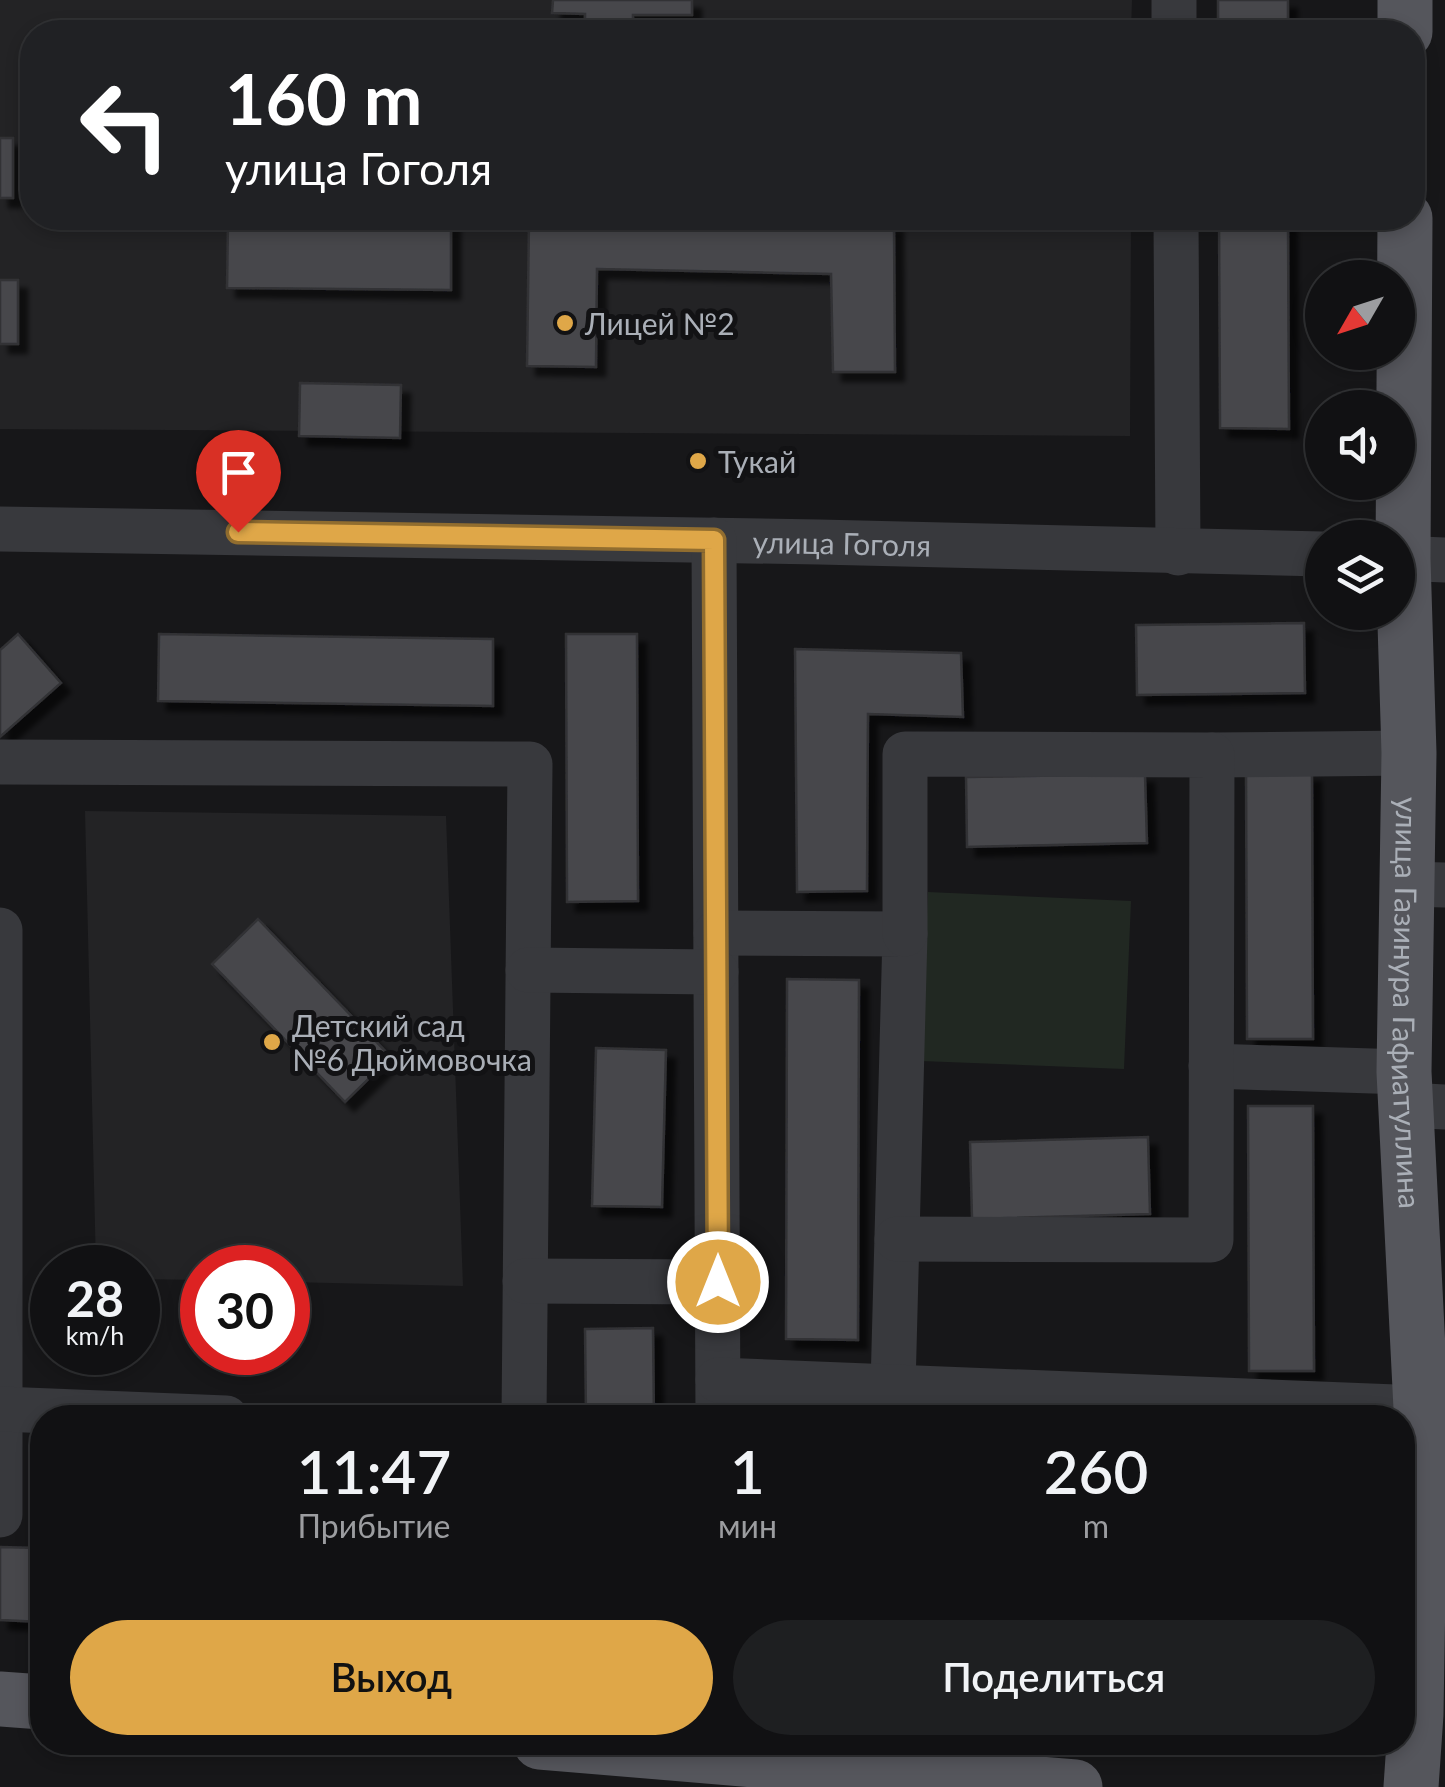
<!DOCTYPE html>
<html lang="ru">
<meta charset="utf-8">
<style>
body{margin:0;font-family:Lato,sans-serif;background:#1e1f21;color:#f1f3f6;height:100vh;display:flex;flex-direction:column;font-size:38px;white-space:nowrap}
*{box-sizing:border-box;margin:0}
p{font-size:32px;color:#9c9da0}
.icon{flex:none;width:55px;height:55px;fill:none;stroke:currentColor;stroke-width:2;stroke-linecap:round;stroke-linejoin:round}
.map{position:relative;flex:1;overflow:hidden}
.details{position:absolute;left:30px;top:1405px;width:1385px;height:350px;display:flex;flex-direction:column;background:#111113;border-radius:40px;box-shadow:0 5px 15px #0003,0 0 0 2px #303133}
.details>*{flex:none}
.guide{position:absolute;left:20px;top:20px;width:1405px;height:210px;border-radius:40px;box-shadow:0 5px 15px #0003,0 0 0 2px #303133;background:#202124;color:#fff;overflow:hidden}
.needle{width:65px;rotate:231deg}
.fabs{position:absolute;left:1305px;top:260px;display:grid;gap:20px}
.fabs a{display:grid;place-items:center;width:110px;height:110px;border-radius:50%;background:#111113;box-shadow:0 5px 15px #0003,0 0 0 2px #303133;font-size:50px}
.speed{position:absolute;left:30px;top:1245px;display:flex;gap:20px;font-size:50px;font-weight:700;text-align:center}
.speed>*{display:grid;place-content:center;width:130px;height:130px;border-radius:50%;background:#111113;box-shadow:0 5px 15px #0003,0 0 0 2px #303133;line-height:1}
.speed small{font-size:25px;font-weight:400}
.speed .limit{border:15px solid #d22;background:#fff;color:#111}
.pin{position:absolute;display:grid;place-items:center;width:85px;height:85px;color:#fff;margin:-102px -42px;border-radius:50% 50% 50% 0;rotate:-45deg;box-shadow:0 0 10px #0007}
.pin .icon{rotate:45deg}
.me{position:absolute;width:110px;margin:-55px;rotate:0deg;stroke-linejoin:round;filter:drop-shadow(0 0 8px #0008)}
.turn{display:flex;align-items:center;gap:35px;height:210px;padding:0 40px;font-size:45px}
.turn .icon{width:130px;height:130px;stroke-width:2.5}
.turn b{display:block;font-size:70px;line-height:85px}
.eta{display:flex;justify-content:space-evenly;align-items:center;height:170px;text-align:center}
.eta b{font-size:60px;font-weight:600;line-height:70px}
.button{display:flex;gap:20px;margin-top:auto;padding:20px 40px}
.button a{flex:1;height:115px;border-radius:60px;background:#dfa748;color:#111;font-size:40px;font-weight:600;line-height:115px;text-align:center}
.button a+a{background:#1e1f21;color:#f1f3f6}
.map>svg:first-child{display:block}
.built{fill:#232325}
.green{fill:#212822}
.building{fill:#46474b;stroke:#313134;stroke-width:2.5;filter:url(#shadow)}
.lines{fill:none;stroke-linecap:round;stroke-linejoin:round}
.minor{stroke:#38393d;stroke-width:45}
.major{stroke:#55565c;stroke-width:55}
.route-casing{stroke:#916d2f;stroke-width:25}
.route{stroke:#dfa748;stroke-width:18}
.poi-dot{fill:#dfa748;stroke:#121214;stroke-width:4}
.labels{text-anchor:middle;dominant-baseline:central;stroke-width:10;stroke-linejoin:round;paint-order:stroke}
.poi-label{font-size:30px;fill:#aaafb7;stroke:#121214;text-anchor:start}
.street-label{font-size:30px;fill:#aaafb7;stroke:#121214}
</style>
<div class="map">
<svg width="1445" height="1787" viewBox="0 0 1445 1787">
<defs>
<filter id="shadow"><feDropShadow dx="9" dy="9" stdDeviation="2.5" flood-color="#0009"/></filter>
</defs>
<rect width="100%" height="100%" fill="#171719"/>
<path class="built" d="M0 0H1132L1131 32H32V218H1131L1130 436 0 429Z
M85 811 446 816 463 1286 288 1282V1268H202V1280L138 1279V1268L96 1267Z"/>
<path class="green" d="M928 892 1131 901 1124 1069 921 1061Z"/>
<path class="building" d="M553 0H692V15H633V32H585V14L552 13Z
M1218 0H1288V32H1218Z
M0 138H13V198H0Z
M228 218H451V290L227 288Z
M529 218H840V222H894L895 372H833L831 274 597 269 596 367 527 366Z
M1219 218H1288L1289 429 1220 428Z
M0 280H18V344H0Z
M300 383 401 385 400 438 299 436Z
M1304 623 1305 693 1137 695 1136 625Z
M18 634 61 683 0 737V650Z
M159 634 493 639V706L158 701Z
M566 634H637L638 901 567 902Z
M795 649 961 653 963 717 868 714 867 891 797 892Z
M1246 773H1312L1313 1039H1247Z
M1145 774 1147 843 967 847 966 777Z
M258 919 391 1057 345 1102 212 964Z
M787 979 859 980 858 1340 786 1339Z
M596 1048 666 1050 662 1207 592 1206Z
M1248 1106H1313L1314 1371H1249Z
M1148 1137 1150 1214 972 1219 970 1142Z
M653 1328 654 1418H586L585 1329Z
M0 1547 42 1548V1622L0 1620Z"/>
<g class="lines">
<g class="minor">
<path d="M1174 0V32"/>
<path d="M1176 218 1178 553"/>
<path id="s1" d="M0 529 819 542 1322 554"/>
<path d="M714 540 718 1418"/>
<path d="M1398 558 1445 560"/>
<path d="M1212 755 1409 753"/>
<path d="M0 762 530 764 524 1418"/>
<path d="M1407 884 1445 885"/>
<path d="M0 930V1515"/>
<path d="M716 933 905 934 893 1387"/>
<path d="M528 970 716 972"/>
<path d="M1211 1066 1404 1072"/>
<path d="M1407 1105 1445 1107"/>
<path d="M897 1239 1211 1240 1212 755 905 754V934"/>
<path d="M525 1281 718 1282"/>
<path d="M718 1380 1421 1408"/>
<path d="M1 1409 226 1418"/>
</g>
<g class="major">
<path d="M1405 0V32"/>
<path id="s2" d="M1405 218 1403 559 1409 753 1404 1072 1421 1408 1416 1714 1411 1787"/>
<path d="M0 1699 42 1702"/>
<path d="M540 1742 1075 1787"/>
</g>
</g>
<g class="lines">
<g class="route-casing">
<path id="route" d="M238 532 714 540 718 1282"/>
</g>
<use href="#route" class="route"/>
</g>
<g class="poi-dot">
<circle cx="565" cy="323" r="10"/>
<circle cx="698" cy="461" r="10"/>
<circle cx="272" cy="1042" r="10"/>
</g>
<g class="labels">
<g class="poi-label">
<text x="585" y="323">Лицей №2</text>
<text x="718" y="461">Тукай</text>
<text x="292" y="1025">Детский сад<tspan x="292" dy="34">№6 Дюймовочка</tspan></text>
</g>
<g class="street-label">
<text stroke="none"><textPath href="#s1" startOffset="842">улица Гоголя</textPath></text>
<text stroke="none"><textPath href="#s2" startOffset="785">улица Газинура Гафиатуллина</textPath></text>
</g>
</g>
</svg>
<div class="fabs">
<a><svg class="needle" viewBox="-14 -14 28 28"><path d="M0-13l5 13h-10z" fill="#e53935"/><path d="M0 13l5-13h-10z" fill="#9c9da0"/></svg></a>
<a><svg class="icon" aria-label="sound" viewBox="0 0 24 24"><path d="M4 9h4l5-4v14l-5-4H4zM17 9q2 3 0 6"/></svg></a>
<a><svg class="icon" aria-label="layers" viewBox="0 0 24 24"><path d="M12 4l9 5-9 5-9-5zM3 14l9 5 9-5"/></svg></a>
</div>
<div class="speed"><div>28<small>km/h</small></div><div class="limit">30</div></div>
<div class="pin" style="left:238px;top:532px;background:#d93025"><svg class="icon" aria-label="arrive" viewBox="0 0 24 24"><path d="M6 21V4h12l-3 4 3 4H6"/></svg></div>
<svg class="me" style="left:718px;top:1282px" viewBox="-20 -20 40 40"><circle r="17" fill="#dfa748" stroke="#fff" stroke-width="3"/><path d="M0-11L8 9 0 5-8 9z" fill="#fff"/></svg>
<div class="guide">
<div class="turn"><svg class="icon" aria-label="left" viewBox="0 0 24 24"><path d="M17 20v-9H6M10 6l-5 5 5 5"/></svg><div><b>160 m</b>улица Гоголя</div></div>
</div>
<section class="details">
<div class="eta">
<div><b>11:47</b><p>Прибытие</p></div>
<div><b>1</b><p>мин</p></div>
<div><b>260</b><p>m</p></div>
</div>
<div class="button"><a>Выход</a><a>Поделиться</a></div>
</section>
</div>
